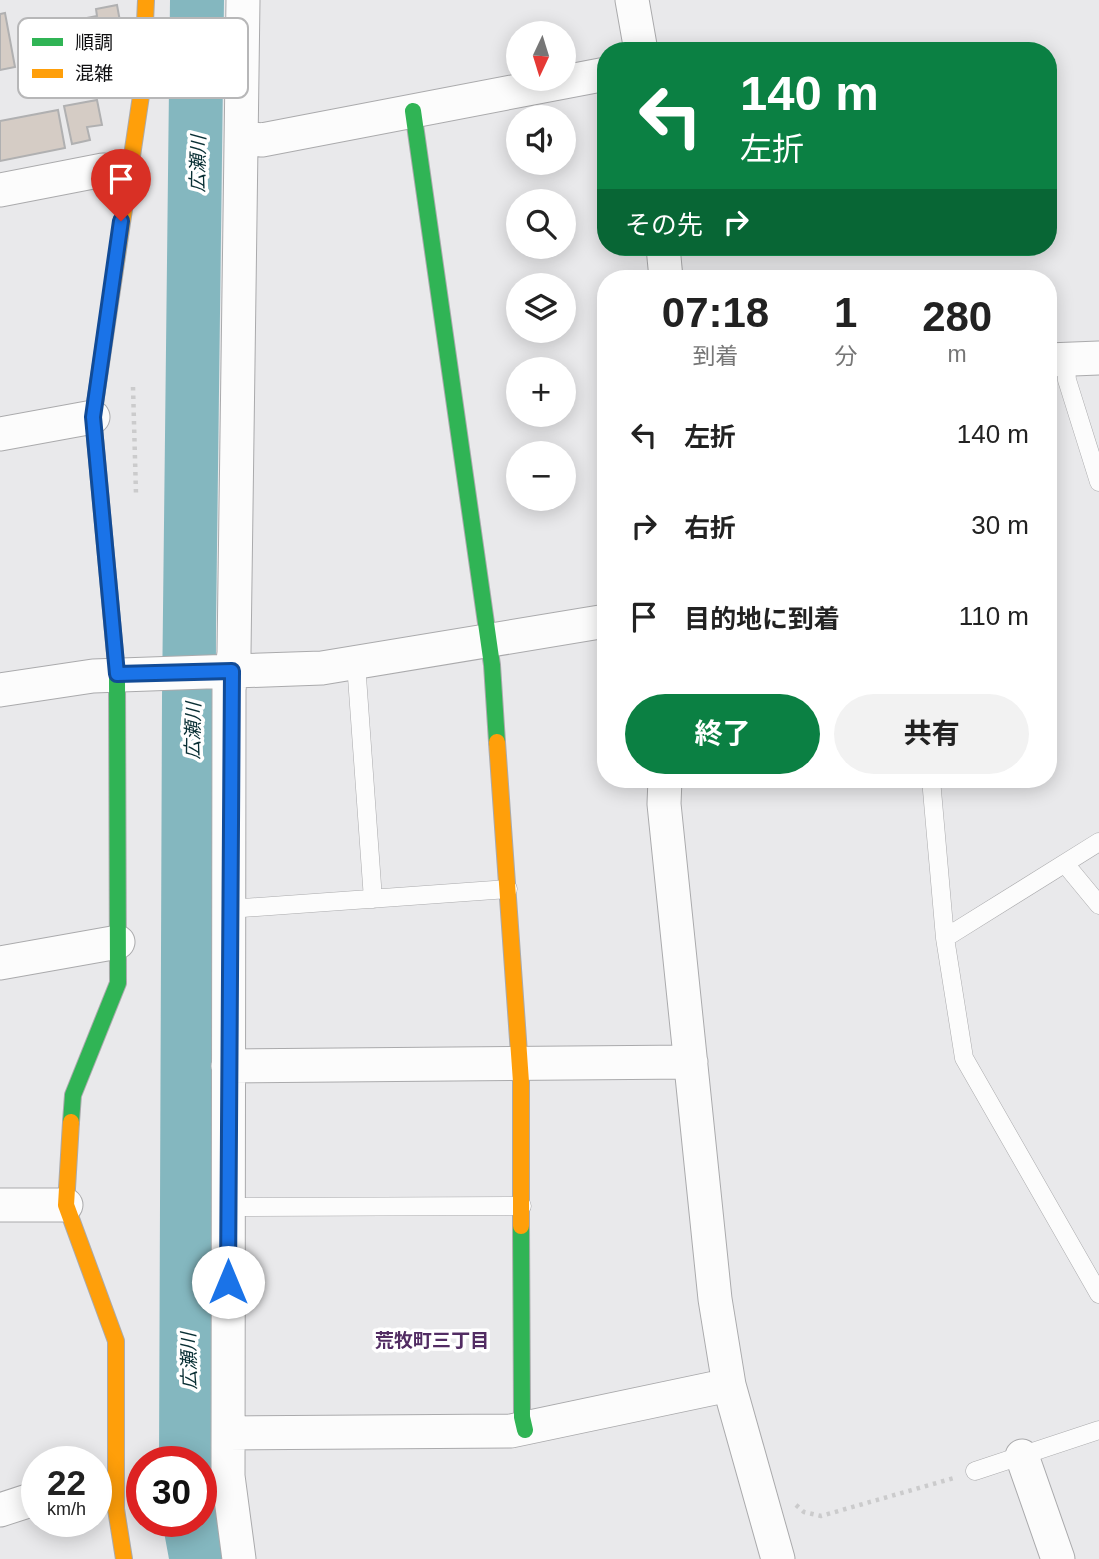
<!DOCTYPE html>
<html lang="ja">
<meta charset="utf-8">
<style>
body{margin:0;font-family:Arial,"Noto Sans JP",sans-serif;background:#f2f2f2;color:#222;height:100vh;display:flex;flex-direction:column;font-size:26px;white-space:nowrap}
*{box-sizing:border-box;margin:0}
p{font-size:23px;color:#767676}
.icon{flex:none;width:38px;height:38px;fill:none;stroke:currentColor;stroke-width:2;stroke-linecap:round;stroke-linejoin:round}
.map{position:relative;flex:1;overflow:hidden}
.panel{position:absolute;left:597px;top:270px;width:460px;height:518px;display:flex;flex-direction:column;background:#fff;border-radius:28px;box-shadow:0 4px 18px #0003}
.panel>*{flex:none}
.banner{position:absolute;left:597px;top:42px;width:460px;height:214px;border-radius:28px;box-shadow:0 4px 18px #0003;background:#0b8043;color:#fff;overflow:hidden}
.needle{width:46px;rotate:184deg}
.buttons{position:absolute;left:506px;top:21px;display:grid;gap:14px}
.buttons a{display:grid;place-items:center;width:70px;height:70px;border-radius:50%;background:#fff;box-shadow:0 4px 18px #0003;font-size:35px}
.speed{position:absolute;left:21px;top:1446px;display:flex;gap:14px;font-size:35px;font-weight:700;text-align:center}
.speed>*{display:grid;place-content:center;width:91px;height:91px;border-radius:50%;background:#fff;box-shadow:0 4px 18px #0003;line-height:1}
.speed small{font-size:18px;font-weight:400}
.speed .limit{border:10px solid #d22;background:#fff;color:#111}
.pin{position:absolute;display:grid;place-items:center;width:60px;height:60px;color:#fff;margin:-72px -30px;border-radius:50% 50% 50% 0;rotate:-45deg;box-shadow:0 0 7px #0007}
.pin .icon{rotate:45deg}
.me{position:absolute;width:77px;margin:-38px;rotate:0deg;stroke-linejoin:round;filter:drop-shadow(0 0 5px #0008)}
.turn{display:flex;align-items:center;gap:24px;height:147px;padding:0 28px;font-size:32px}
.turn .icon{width:91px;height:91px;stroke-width:2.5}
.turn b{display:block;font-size:49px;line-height:60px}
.then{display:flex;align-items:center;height:66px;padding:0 28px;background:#0003;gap:14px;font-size:26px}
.eta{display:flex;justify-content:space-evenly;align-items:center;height:119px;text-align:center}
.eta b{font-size:42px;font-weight:700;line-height:49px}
.primary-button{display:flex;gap:14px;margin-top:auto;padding:14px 28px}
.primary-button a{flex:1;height:80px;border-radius:42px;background:#0b8043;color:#fff;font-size:28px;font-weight:700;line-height:80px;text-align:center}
.primary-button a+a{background:#f2f2f2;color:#222}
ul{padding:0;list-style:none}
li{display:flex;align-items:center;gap:21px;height:91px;padding:0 28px}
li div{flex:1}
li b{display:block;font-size:26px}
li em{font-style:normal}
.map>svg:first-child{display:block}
.water{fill:#84b7bf}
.building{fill:#d5ccc5;stroke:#b0b0b1;stroke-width:2}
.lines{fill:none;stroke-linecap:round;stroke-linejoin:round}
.lane-casing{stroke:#aaaaac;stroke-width:19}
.street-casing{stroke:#aaaaac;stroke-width:35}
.fast-casing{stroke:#aaaaac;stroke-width:18}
.slow-casing{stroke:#aaaaac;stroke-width:18}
.path{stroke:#cbcbcc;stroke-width:4.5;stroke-dasharray:3.5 5;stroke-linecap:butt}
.lane{stroke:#fcfcfc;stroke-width:18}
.street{stroke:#fcfcfc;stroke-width:33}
.fast{stroke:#30b455;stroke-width:16}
.slow{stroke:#ff9f0a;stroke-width:16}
.route-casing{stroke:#114b97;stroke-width:18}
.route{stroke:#1a73e8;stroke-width:12}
.labels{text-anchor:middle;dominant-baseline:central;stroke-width:7;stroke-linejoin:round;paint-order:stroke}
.water-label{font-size:19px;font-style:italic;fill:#092f34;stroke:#fff}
.neighbourhood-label{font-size:19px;font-weight:bold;fill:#522c63;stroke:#fff}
.key{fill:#fff;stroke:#b7b7b8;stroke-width:2}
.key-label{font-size:19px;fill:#101012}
</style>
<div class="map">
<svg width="1099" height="1559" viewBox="0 0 1099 1559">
<rect width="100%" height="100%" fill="#e9e9eb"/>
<path class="water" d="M170 0H224L216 626 214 1460 218 1524 225 1559H169L162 1521H201V1461H159L162 698Z"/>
<path class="building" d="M117 5 124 43 77 52 71 21 97 16 96 9Z
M5 13 15 67 0 70V14Z
M97 100 102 125 87 127 90 140 72 144 64 106Z
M58 110 65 148 0 161V121Z"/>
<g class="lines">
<g class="lane-casing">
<path id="lane" d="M1065 357 1067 380 1099 482
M356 663 373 899
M931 779 945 938 964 1058 1099 1294
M1066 865 1099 905
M229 909 508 889
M945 938 1099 842
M227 1207 522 1206
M975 1471 1099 1430"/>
</g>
<g class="street-casing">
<path id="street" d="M632 0 641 51
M243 138 262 140 606 74
M0 190 103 170 128 172
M663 247 666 278
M1048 360 1099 358
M0 434 93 417
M0 690 93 676 322 668 606 621
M665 779 664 804 715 1299 729 1385 778 1559
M0 963 118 942
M228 1066 691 1062
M0 1205H66
M229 1433 511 1431 729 1385
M1022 1456 1058 1559
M0 1510 37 1498
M239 1559 228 1476 229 689 234 653 243 0"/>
</g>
<g class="fast-casing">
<path id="fast" d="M413 111 492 665 497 742
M71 1122 73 1095 118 983 117 675 97 459
M521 1226 522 1417 525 1430"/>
</g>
<g class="slow-casing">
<path id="slow" d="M97 459 93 417 142 89 146 0
M497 742 521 1082V1226
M71 1122 66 1205 116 1341V1509L124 1559"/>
</g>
<path class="path" d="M133 387 136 494
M796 1505 804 1512 821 1516 954 1478"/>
<use href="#lane" class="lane"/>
<use href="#street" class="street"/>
<use href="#fast" class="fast"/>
<use href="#slow" class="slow"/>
</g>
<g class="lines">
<g class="route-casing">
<path id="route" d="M121 221 93 417 117 674 232 671 228 1282"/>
</g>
<use href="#route" class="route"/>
</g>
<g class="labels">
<g class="water-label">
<text transform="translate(198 164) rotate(-89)">広瀬川</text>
<text transform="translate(193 731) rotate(-89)">広瀬川</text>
<text transform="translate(189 1361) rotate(-91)">広瀬川</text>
</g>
<g class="neighbourhood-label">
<text x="432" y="1340">荒牧町三丁目</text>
</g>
</g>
<rect x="18" y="18" width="230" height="80" rx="10" class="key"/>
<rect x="32" y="38" width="31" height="8" fill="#30b455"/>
<rect x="32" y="69" width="31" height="9" fill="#ff9f0a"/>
<g class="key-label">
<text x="75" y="49">順調</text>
<text x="75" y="80">混雑</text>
</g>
</svg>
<div class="buttons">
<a><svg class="needle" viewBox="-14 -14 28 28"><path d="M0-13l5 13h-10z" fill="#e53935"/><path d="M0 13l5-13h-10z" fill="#767676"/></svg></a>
<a><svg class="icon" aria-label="sound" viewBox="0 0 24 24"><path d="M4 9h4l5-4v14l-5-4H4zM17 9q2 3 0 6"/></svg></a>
<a><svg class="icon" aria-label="search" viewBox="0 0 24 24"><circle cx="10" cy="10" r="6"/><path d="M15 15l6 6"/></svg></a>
<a><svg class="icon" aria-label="layers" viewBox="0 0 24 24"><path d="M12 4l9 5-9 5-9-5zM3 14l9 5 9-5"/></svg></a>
<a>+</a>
<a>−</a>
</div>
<div class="speed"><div>22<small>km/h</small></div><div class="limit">30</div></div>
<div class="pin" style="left:121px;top:221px;background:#d93025"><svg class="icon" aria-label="arrive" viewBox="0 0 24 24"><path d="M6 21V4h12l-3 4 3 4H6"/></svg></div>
<svg class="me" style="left:228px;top:1282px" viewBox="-20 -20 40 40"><circle r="19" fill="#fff"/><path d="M0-13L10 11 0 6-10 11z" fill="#1a73e8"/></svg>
<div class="banner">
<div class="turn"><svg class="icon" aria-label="left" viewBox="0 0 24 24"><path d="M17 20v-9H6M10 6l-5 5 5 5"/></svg><div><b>140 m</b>左折</div></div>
<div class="then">その先<svg class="icon" aria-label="right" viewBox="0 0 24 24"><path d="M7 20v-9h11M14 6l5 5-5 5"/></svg></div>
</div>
<section class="panel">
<div class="eta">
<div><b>07:18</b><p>到着</p></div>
<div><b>1</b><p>分</p></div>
<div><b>280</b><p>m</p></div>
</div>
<ul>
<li><svg class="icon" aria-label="left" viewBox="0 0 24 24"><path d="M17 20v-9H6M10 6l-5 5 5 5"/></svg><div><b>左折</b></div><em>140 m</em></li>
<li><svg class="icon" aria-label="right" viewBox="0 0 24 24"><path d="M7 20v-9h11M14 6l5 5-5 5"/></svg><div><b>右折</b></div><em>30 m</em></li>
<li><svg class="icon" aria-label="arrive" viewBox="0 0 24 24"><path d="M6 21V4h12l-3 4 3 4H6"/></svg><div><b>目的地に到着</b></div><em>110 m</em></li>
</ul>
<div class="primary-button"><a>終了</a><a>共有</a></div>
</section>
</div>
